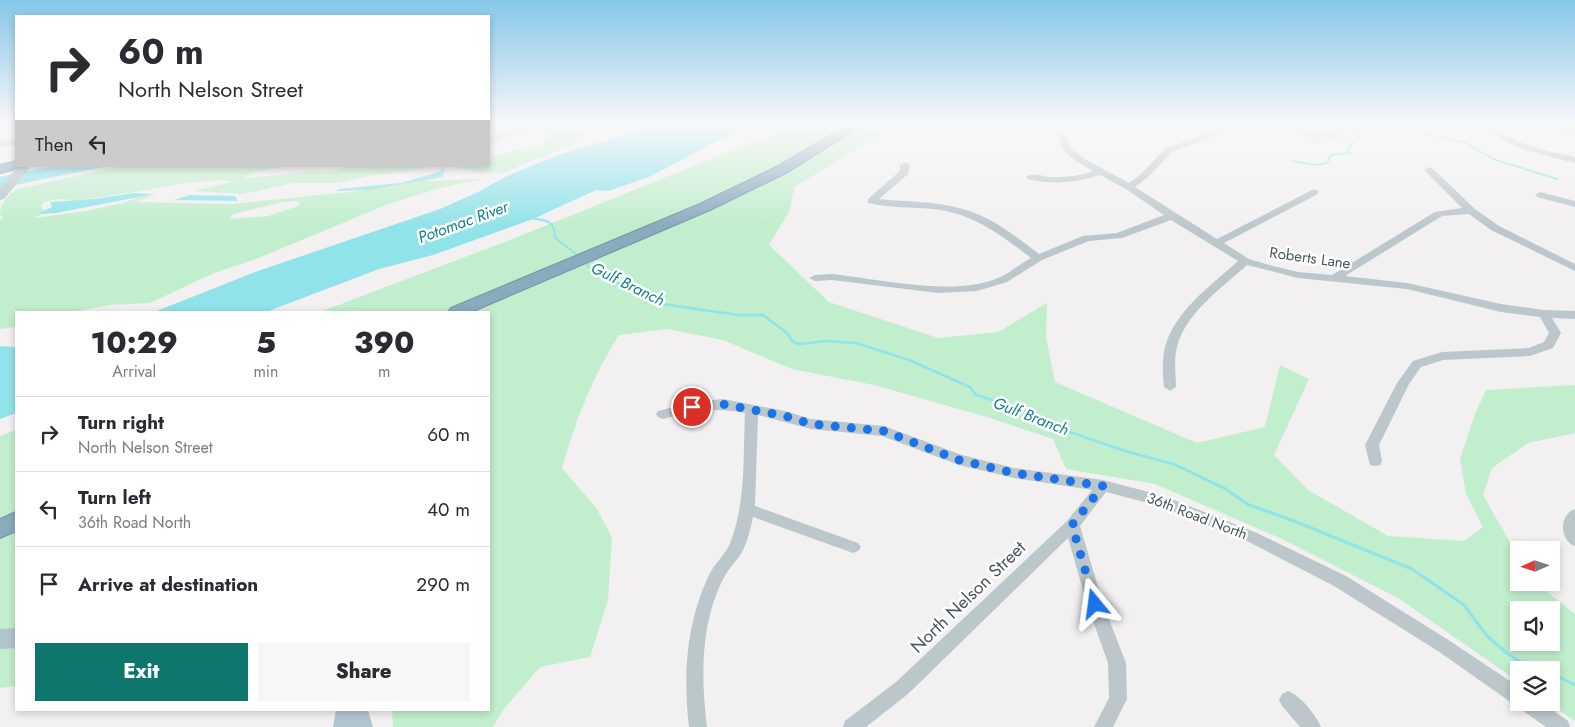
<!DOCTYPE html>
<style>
body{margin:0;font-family:Jost,sans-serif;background:#f7f7f7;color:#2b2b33;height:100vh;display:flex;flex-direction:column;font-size:19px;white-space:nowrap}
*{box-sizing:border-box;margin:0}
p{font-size:16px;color:#7c7c81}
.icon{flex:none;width:28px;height:28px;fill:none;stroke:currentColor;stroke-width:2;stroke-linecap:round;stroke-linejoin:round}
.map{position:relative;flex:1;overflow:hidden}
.side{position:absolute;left:15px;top:311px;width:475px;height:400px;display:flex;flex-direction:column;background:#fff;border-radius:0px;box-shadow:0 2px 8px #0003}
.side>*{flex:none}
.guide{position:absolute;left:15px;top:15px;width:475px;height:152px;border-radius:0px;box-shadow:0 2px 8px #0003;background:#fff;color:#2b2b33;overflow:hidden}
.needle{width:32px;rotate:267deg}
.fabs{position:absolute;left:1510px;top:541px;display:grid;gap:10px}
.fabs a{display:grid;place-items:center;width:50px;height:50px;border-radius:0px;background:#fff;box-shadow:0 2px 8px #0003;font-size:25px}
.pin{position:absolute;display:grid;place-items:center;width:42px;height:42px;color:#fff;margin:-21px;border:2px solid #fff;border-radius:50%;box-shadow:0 1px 5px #0007}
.me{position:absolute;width:55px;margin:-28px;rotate:344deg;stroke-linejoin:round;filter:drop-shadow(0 0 4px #0008)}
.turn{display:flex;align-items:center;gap:18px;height:105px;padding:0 20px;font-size:22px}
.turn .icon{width:65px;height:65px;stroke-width:2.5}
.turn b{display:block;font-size:35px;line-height:42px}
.then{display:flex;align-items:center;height:48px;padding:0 20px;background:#0003;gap:10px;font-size:19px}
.eta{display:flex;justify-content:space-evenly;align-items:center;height:85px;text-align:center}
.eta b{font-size:30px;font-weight:800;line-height:35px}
.primary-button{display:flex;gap:10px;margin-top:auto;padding:10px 20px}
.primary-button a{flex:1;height:58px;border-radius:0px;background:#0f766e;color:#fff;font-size:20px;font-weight:800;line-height:58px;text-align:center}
.primary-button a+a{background:#f7f7f7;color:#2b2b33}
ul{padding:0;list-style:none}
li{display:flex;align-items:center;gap:15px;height:75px;padding:0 20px;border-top:1px solid #e1e1e2}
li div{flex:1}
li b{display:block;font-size:19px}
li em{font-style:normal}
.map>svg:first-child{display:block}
.green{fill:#c1eecc;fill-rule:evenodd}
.water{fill:#90e3e9}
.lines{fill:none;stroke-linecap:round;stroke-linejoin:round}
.stream-far2{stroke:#90e3e9;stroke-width:2}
.stream-far1{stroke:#90e3e9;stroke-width:2.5}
.stream{stroke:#90e3e9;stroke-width:3}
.highway-casing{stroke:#7595a8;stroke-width:2}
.minor{fill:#bcc7cc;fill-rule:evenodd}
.major{fill:#b1c4ce;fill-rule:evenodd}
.highway{fill:#8aaabd;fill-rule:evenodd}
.route{stroke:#1a73e8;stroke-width:9;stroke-dasharray:0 16.2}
.labels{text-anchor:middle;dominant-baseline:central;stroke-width:5;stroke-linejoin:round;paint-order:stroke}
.street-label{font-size:15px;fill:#49565d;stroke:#fff}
.water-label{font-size:16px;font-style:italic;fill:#128189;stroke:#fff}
.near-street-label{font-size:18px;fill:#49565d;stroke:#fff}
</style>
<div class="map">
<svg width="1575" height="727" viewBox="0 0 1575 727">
<rect width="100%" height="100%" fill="#f2f0f1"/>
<path class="green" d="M489 125H593L583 140 502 173 474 172 454 166H489V155C500 157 510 151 521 149 529 148 537 150 545 146L543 143 546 139 545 134C532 131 499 138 489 147Z
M789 125H898L794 187 790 210 769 245 829 302 938 338 998 332 1047 303 1046 337 1055 382 1197 443 1265 427 1280 365 1309 379 1274 455 1308 490 1388 536 1464 541 1483 527 1466 494 1460 459 1475 414 1486 390 1575 385V433L1528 443 1492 468 1483 495 1519 558V582L1536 583 1575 614V721L1549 703 1551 702V670H1519V682L1398 598 1282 539 1155 484 1066 469 1053 439 987 417 874 385 792 369 723 340 667 329 619 335C591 380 577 417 562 468L597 509 612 538 608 600 590 657 540 667 503 710 493 727H393L392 710H489V312H320L515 238 768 136ZM1519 610H1551V642H1519Z
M1279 125H1370L1321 144Z
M122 166H286L252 173 244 177 246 178 315 171 329 172 349 166H432L406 172 372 175 338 183H293L242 194 193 191 232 182 221 180 184 183 142 191 78 200 56 199 44 202 41 206 45 212 34 218 85 211 123 203 143 196 156 195 134 202 233 204 367 190 420 181 481 179 436 189 386 205 256 259 214 273 150 303 111 305 71 312H16V327L0 329V220L3 218 0 215C0 205 8 194 17 189ZM297 201 300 203 298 206 268 216 229 219 233 214 283 202Z
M16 430V686L0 688V436Z"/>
<path class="water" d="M648 125H748L649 177 608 191 596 190 533 219 433 255 379 269 266 312H154L258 271 440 209 478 192 505 177 555 156 630 133Z
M55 166H108L0 188V177Z
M443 171V177L369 190 336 191 338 189 400 183Z
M134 193 154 194 56 213 38 214 52 207 50 202 93 199Z
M190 195 235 196 238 201 174 200Z
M0 346 16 347V413L0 419Z"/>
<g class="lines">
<path class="stream-far2" d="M1406 125 1418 132 1466 143 1493 159 1557 179
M1292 161 1316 165 1327 163 1331 155 1350 153 1347 150 1361 133 1352 129 1356 125
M442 166 443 171
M530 218C546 221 555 219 555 238L580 257
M584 261 591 269 607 278"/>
<path class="stream-far1" d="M604 277 662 304 738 315H763L787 333 793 342 800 344 827 341 856 343 909 360 970 387 976 395 1012 406 1067 431 1125 451 1173 464 1195 474"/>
<path class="stream" d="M1192 473 1224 488 1249 505 1294 521 1412 569 1464 605 1487 636 1508 654 1521 662 1546 670
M1551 673 1575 685"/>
<g class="highway-casing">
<path id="highway" d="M848 125H863L788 172 710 210 471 312H448L451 308 700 204 778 166Z
M16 161V166H22L21 168 0 173V165Z
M16 512V531L0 538V519Z"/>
</g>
<path class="minor" d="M1055 125H1063L1069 146 1083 158 1129 183 1141 174 1166 148 1231 125H1243L1172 152 1147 178 1135 187 1217 239 1312 190H1318V194L1224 243 1249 259 1273 266 1298 272 1332 275 1435 212 1462 208 1424 170 1429 167 1432 168 1475 209 1499 226 1575 264V271L1491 230 1469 214 1442 216 1345 276 1407 283 1501 304 1544 310 1575 311V319L1552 318 1561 333 1553 348 1530 356 1443 360 1421 367 1409 384 1379 445 1382 461 1380 465 1375 466 1370 465 1365 445 1397 383 1413 361 1442 352 1529 348 1544 342 1549 333 1540 317 1501 312 1407 289 1298 278 1247 265C1221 289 1182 315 1176 352 1174 363 1176 375 1176 387L1170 391 1164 387C1163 376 1162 364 1164 352 1171 313 1211 286 1238 261L1171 220 1122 238 1089 241 1042 260 1007 282 977 291 938 293 832 280 815 281 809 278 815 275 832 274C880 279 954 297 998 278 1010 273 1020 264 1031 258 1000 234 972 213 933 209 911 207 888 208 868 203V199L900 171V165L905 162 910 165 908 174 879 199C907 202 936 201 963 209 992 217 1015 236 1039 254L1083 236 1117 233 1164 215 1126 189 1100 175C1076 183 1052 185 1028 179L1026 177C1032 172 1041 176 1049 177 1064 178 1079 176 1093 171 1067 156 1062 154 1055 125Z
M1486 125C1497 125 1501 131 1510 137 1530 148 1553 152 1575 157V163C1545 155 1507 150 1486 125Z
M1534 125 1575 127V133L1538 128Z
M16 138V144L0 147V141Z
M1540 192 1575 201V207L1537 197 1535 195Z
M723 399 785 411 811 419 884 426 962 455 1014 468 1103 480 1164 496 1257 533 1346 576 1450 641 1519 687V702H1541L1568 721 1570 727H1546L1438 651 1334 586 1247 541 1156 505 1106 492 1080 526 1103 604 1126 663 1127 699 1113 727H1094L1109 698 1108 663 1087 604 1068 538 908 694 866 727H843L845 721 896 682 1067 521 1092 490 1014 478 959 465 882 436 811 429 758 415 755 506 858 543 861 547 858 551 853 553 753 517C750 531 747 545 739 557 733 564 727 571 723 579 700 625 701 678 707 727H689C683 675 686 625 708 577 714 563 728 553 732 538 746 498 743 455 745 413 714 407 694 411 663 419L658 417 656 414 658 411 692 402Z
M1575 509V546C1559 541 1559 514 1575 509Z
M1288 691C1301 696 1316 715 1321 727H1300L1282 706 1279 700 1282 694Z"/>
<path class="major" d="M18 166H31L4 199 0 200V188Z
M16 628V648L0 649V629Z
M336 710H368L373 727H333Z"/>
<use href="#highway" class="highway"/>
</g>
<linearGradient id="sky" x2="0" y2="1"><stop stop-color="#85c7e8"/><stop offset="0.55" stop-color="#f9f8f9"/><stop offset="1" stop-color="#f9f8f9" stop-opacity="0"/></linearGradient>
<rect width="1575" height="227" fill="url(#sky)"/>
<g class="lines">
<path class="route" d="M692 407 722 404 785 416 811 424 884 431 959 460 1014 473 1103 486 1072 525 1095 604"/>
</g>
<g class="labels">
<g class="street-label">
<text transform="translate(1310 258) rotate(8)">Roberts Lane</text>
<text transform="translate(1197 516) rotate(21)">36th Road North</text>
</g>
<g class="water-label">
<text transform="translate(463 222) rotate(-20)">Potomac River</text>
<text transform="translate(628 284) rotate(26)">Gulf Branch</text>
<text transform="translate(1031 416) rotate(21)">Gulf Branch</text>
</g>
<g class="near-street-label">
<text transform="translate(968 597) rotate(-44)">North Nelson Street</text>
</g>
</g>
</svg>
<div class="fabs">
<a><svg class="needle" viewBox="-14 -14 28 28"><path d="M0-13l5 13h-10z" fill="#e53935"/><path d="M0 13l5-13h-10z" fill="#7c7c81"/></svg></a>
<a><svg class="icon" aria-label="sound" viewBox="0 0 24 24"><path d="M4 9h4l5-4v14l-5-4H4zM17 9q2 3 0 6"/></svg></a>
<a><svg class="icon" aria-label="layers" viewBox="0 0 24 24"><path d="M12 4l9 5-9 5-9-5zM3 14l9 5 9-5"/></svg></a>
</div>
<div class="pin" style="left:692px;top:407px;background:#d93025"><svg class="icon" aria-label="arrive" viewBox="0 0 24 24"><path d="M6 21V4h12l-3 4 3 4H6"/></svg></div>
<svg class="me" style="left:1095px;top:604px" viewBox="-20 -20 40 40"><path d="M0-17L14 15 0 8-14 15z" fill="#1a73e8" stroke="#fff" stroke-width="4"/></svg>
<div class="guide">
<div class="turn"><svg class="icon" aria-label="right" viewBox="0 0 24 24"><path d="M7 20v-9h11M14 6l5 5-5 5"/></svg><div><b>60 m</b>North Nelson Street</div></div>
<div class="then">Then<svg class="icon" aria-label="left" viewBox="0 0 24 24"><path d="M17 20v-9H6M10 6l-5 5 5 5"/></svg></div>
</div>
<section class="side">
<div class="eta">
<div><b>10:29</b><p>Arrival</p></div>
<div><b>5</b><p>min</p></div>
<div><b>390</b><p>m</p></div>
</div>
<ul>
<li><svg class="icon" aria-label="right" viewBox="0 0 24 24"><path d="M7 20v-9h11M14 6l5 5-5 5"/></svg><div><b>Turn right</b><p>North Nelson Street</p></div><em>60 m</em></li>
<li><svg class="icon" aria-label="left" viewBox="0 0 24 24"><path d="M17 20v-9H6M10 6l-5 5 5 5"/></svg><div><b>Turn left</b><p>36th Road North</p></div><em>40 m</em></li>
<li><svg class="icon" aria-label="arrive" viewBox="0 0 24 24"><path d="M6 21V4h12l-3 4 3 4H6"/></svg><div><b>Arrive at destination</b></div><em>290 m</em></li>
</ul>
<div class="primary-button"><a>Exit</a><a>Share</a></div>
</section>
</div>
